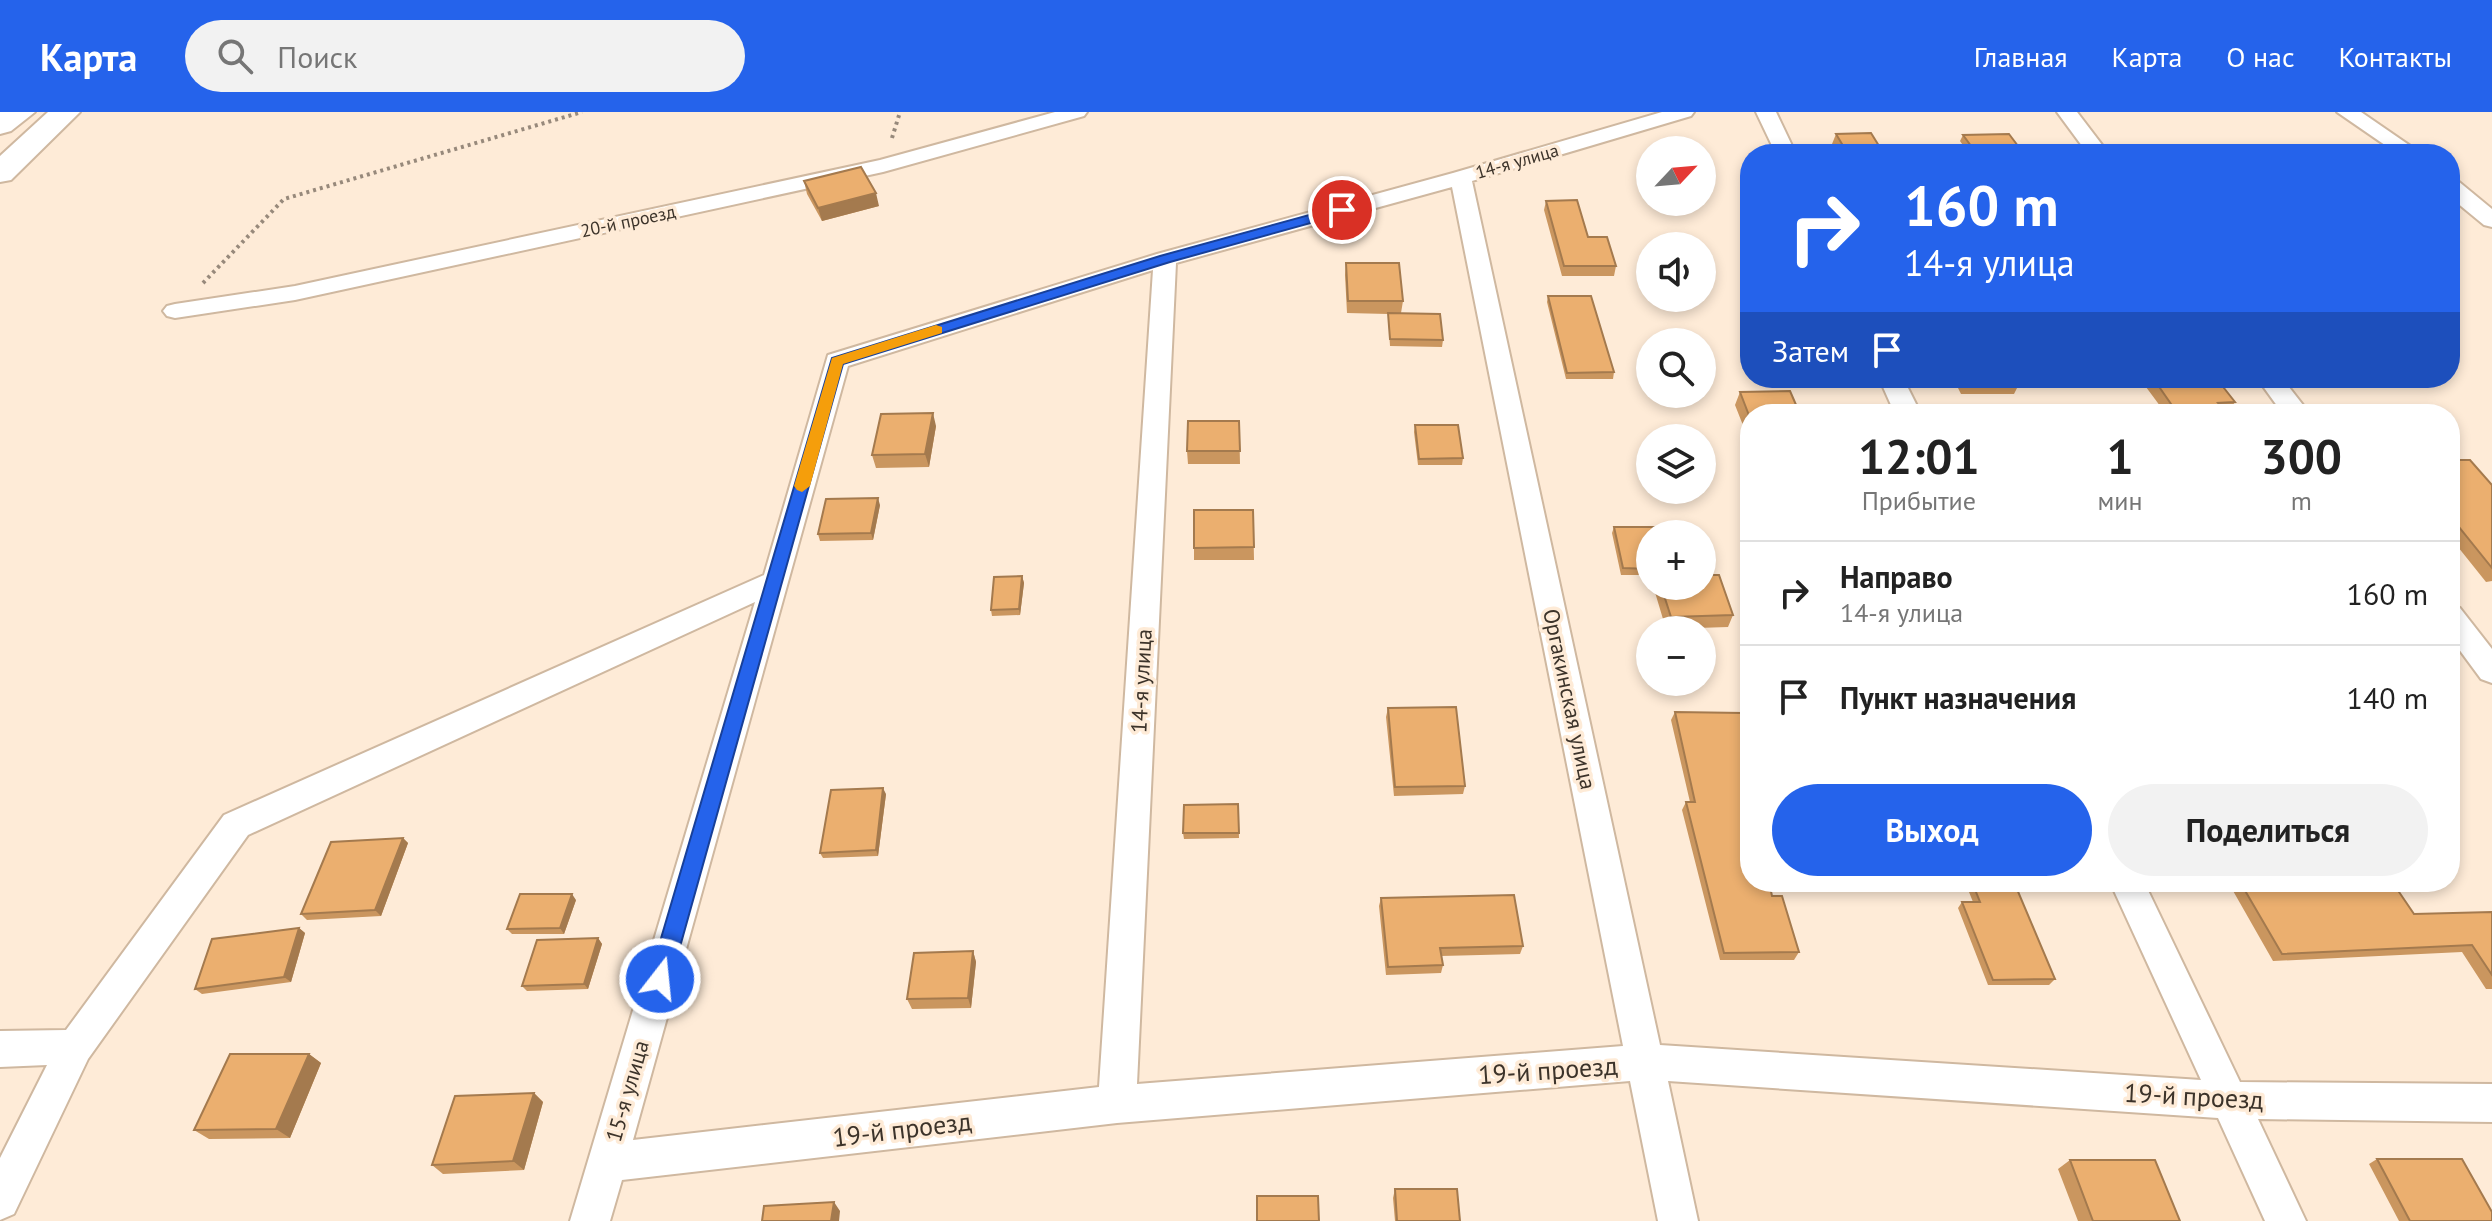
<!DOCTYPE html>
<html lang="ru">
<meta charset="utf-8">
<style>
body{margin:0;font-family:"PT Sans",sans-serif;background:#f2f2f2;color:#222;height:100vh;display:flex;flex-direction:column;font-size:30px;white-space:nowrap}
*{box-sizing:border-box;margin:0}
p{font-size:26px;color:#767676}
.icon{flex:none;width:44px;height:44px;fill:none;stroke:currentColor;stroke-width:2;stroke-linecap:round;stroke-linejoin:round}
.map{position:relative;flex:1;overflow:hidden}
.side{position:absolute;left:1740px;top:292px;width:720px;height:488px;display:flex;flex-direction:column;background:#fff;border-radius:32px;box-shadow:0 4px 12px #0003}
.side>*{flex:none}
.guide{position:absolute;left:1740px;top:32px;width:720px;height:244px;border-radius:32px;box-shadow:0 4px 12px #0003;background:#2563eb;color:#fff;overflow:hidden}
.needle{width:52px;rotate:64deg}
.buttons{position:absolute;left:1636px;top:24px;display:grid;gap:16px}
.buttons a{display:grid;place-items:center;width:80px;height:80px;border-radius:50%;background:#fff;box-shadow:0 4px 12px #0003;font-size:40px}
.pin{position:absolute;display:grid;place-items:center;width:68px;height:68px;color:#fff;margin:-34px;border:4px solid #fff;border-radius:50%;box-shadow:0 2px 8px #0007}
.me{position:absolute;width:88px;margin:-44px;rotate:16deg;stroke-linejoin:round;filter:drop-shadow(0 0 6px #0008)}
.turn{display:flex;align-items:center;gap:28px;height:168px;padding:0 32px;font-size:36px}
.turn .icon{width:104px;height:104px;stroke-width:2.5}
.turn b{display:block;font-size:56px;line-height:68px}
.then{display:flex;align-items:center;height:76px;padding:0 32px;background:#0003;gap:16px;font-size:30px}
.eta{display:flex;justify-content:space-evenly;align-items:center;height:136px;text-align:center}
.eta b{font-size:48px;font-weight:800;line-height:56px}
.primary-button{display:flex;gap:16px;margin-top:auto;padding:16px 32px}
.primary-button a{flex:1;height:92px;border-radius:48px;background:#2563eb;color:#fff;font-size:32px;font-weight:800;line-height:92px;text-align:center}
.primary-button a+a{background:#f2f2f2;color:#222}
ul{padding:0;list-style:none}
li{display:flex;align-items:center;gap:24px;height:104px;padding:0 32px;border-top:2px solid #e0e0e0}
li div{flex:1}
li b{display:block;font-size:30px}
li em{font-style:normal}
header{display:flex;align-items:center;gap:48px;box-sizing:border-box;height:112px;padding:0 40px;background:#2563eb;color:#fff}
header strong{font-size:38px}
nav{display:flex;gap:44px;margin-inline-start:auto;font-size:28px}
.search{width:560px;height:72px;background:#f2f2f2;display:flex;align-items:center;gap:20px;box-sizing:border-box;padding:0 28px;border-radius:44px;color:#767676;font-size:30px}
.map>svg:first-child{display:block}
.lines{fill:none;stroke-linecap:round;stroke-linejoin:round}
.street-casing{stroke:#cfb8a0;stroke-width:4}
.highway-casing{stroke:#cfb8a0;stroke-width:4}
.path{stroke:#97897b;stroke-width:4;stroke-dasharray:3 4;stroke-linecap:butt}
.street{fill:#fff;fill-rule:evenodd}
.highway{fill:#fff;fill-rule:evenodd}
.wall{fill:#ca965f}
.shaded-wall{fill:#a47a4e}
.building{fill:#ebaf6f;stroke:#a47a4e;stroke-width:2}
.route{fill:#2563eb;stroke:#184099;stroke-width:2}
.slow{fill:#f59e0b}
.labels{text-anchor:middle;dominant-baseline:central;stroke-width:7;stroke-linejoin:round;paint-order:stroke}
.far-street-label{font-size:18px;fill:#3c332a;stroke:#feebd7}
.street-label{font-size:22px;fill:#3c332a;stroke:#feebd7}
.near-street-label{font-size:26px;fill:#3c332a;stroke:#feebd7}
</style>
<header>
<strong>Карта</strong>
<div class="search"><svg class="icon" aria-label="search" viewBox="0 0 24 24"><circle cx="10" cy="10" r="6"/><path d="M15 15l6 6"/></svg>Поиск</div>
<nav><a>Главная</a><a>Карта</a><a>О нас</a><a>Контакты</a></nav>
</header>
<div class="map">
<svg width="2492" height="1109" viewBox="0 0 2492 1109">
<rect width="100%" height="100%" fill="#feebd7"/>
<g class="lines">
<g class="street-casing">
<path id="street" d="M1055 0H1087L1084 4 883 60 295 188 175 206 167 204 163 199 167 194 175 192 295 174 880 48Z
M1662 0H1694L1691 4 1472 69 1660 933 2201 968 2110 770H2144L2240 970 2492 972V1010L2258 1007 2306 1109H2265L2218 1006 1668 969 1698 1109H1658L1630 969 1117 1011 622 1068 610 1109H570L755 490 248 723 88 947 14 1102 0 1108V1046L47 953 0 955V919L66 918 224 703 764 463 828 243 1157 142 1453 61ZM1452 75 1623 934 1137 972 1176 151ZM1153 158 1099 975 633 1028 848 254Z
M1756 0H1776L1796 42H1776Z
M2057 0H2077L2109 42H2088Z
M2337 0H2361L2422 42H2398Z
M2450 68 2458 69 2492 97V115L2484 113 2450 85Z
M1879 266H1903L1921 302H1895Z
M2257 266H2282L2310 302H2283Z
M2450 493 2460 496 2492 537V571L2481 567 2450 525Z"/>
</g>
<g class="highway-casing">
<path id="highway" d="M0 0H35L11 19 0 22Z
M48 0H80L11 68 0 70V44Z"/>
</g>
<path class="path" d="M892 26 900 0
M203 171 284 87 582 0"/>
<use href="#street" class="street"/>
<use href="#highway" class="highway"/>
</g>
<path class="wall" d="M1836 22 1884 42H1838L1832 32Z
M1963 23 2024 42H1969L1960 29Z
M804 69 879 94 822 109 807 82Z
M1546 89 1588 125 1616 154 1614 164H1562L1544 98Z
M1346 151 1403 189 1401 201 1443 228 1442 235 1390 234 1388 202 1347 201 1345 163Z
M1548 184 1614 260 1613 267H1566L1547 190Z
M1953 266H2016L2019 272 2014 282H1961Z
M2152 266 2235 290 2228 300H2225L2227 302H2166L2146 275Z
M1740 280 1750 302V326H1748L1735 293Z
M1239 309 1240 352H1188L1187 339Z
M1415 313 1463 346 1462 353H1418L1414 320Z
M936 314 929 355 876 356 872 343Z
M2450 348 2492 373V469L2486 470 2450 425Z
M880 393 873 428 820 429 818 422Z
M1253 398 1254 448H1194V436Z
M1614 415 1650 422V463H1621L1612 421Z
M1022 464 1024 471 1020 503 992 504 991 498Z
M1655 474H1702L1733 503 1728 515 1666 517 1654 477Z
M1388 596 1465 674 1463 682 1394 684 1386 605Z
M1675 600 1750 627V672H1744L1772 784 1799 840 1794 848H1720L1682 698 1686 690H1690L1671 608Z
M886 682 878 744 823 746 820 741Z
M1238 692 1239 726 1184 727 1183 721Z
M403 726 408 731 381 804 307 808 301 802Z
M1965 770H2014L2055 867 2049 873H1988L1958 796 1962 790H1973Z
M2228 770H2318L2324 779 2414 802 2492 800V877H2486L2462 840 2273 849Z
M1381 786 1523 834 1520 842 1441 844 1443 853 1441 861 1386 863 1379 794Z
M576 788 564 822H512L507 817Z
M299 816 305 821 291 870 202 882 195 877Z
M598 826 602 832 588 877 527 879 522 874Z
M973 839 976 850 971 896 912 897 907 887Z
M309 942 321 951 290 1026 209 1027 194 1018Z
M534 981 543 990 524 1058 443 1062 432 1053Z
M2377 1047 2492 1109H2399L2369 1052Z
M2070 1048 2180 1109H2078L2058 1057Z
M1395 1077 1460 1109H1395L1393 1086Z"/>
<path class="shaded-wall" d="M876 81 879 94 822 109 818 96Z
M933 301 936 314 929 355 925 342Z
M878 386 880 393 873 428 871 421Z
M1022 464 1024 471 1020 503 1019 497Z
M883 676 886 682 878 744 876 738Z
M403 726 408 731 381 804 375 798Z
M572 782 576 788 564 822 560 816Z
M299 816 305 821 291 870 284 865Z
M598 826 602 832 588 877 584 872Z
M973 839 976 850 971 896 968 886Z
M309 942 321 951 290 1026 276 1017Z
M534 981 543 990 524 1058 513 1049Z
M834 1090 840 1099 839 1109H831Z"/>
<path class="building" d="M1871 21 1884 42H1848L1836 22Z
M2009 22 2024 42H1977L1963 23Z
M861 55 876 81 818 96 804 69Z
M1577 88 1588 125H1607L1616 154H1564L1546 89Z
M1346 151H1399L1403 189H1348Z
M1548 184H1591L1614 260 1567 261Z
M1388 201 1440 202 1443 228 1390 227Z
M1963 266H2016L2019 272H1966Z
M2153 266H2216L2235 290 2218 291 2227 302H2178Z
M1790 279 1800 302H1750V306L1740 280Z
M933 301 925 342 872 343 881 302Z
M1188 309H1239L1240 339H1187Z
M1415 313H1458L1463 346 1419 347Z
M2450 348H2470L2492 373V456L2450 404Z
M878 386 871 421 818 422 826 387Z
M1194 398H1253L1254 435 1194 436Z
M1614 415H1663L1665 422H1650V457L1623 456Z
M1702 463H1719L1733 503 1671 505 1661 474H1702Z
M1022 464 1019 497 991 498 994 465Z
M1456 595 1465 674 1395 675 1388 596Z
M1675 600 1743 601 1750 627V664H1742L1750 696V770H1769L1772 784H1782L1799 840 1724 841 1686 690H1695Z
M883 676 876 738 820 741 831 678Z
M1238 692 1239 721H1183L1184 693Z
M403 726 375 798 301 802 331 730Z
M1972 770H2014L2055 867 1993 868 1962 790H1980Z
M2240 770H2318L2324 779 2397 777 2414 802 2492 800V863L2472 833 2282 842Z
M520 782H572L560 816 507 817Z
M1514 783 1523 834 1440 836 1443 853 1388 855 1381 786Z
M299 816 284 865 195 877 212 827Z
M598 826 584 872 522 874 537 828Z
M973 839 968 886 907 887 914 841Z
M230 942H309L276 1017 194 1018Z
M534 981 513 1049 432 1053 455 984Z
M2377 1047H2462L2492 1100V1109H2410Z
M2070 1048H2155L2180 1109H2093Z
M1395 1077H1457L1460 1109H1397Z
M1257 1084H1318L1319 1109H1257Z
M834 1090 831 1109H762L764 1094Z"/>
<path class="route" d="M1342 94 1349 98 1347 101 1170 150 843 252 671 867 668 874 660 877 653 874 649 867 832 246 1160 144Z"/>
<path class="slow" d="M936 213 942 215V221L843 252 810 374 802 380 797 378 794 374 832 246Z"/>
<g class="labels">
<g class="far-street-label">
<text transform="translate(1517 49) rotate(-16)">14-я улица</text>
<text transform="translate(628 109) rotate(-12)">20-й проезд</text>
</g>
<g class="street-label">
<text transform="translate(1141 569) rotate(-87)">14-я улица</text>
<text transform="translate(1570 587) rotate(78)">Оргакинская улица</text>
<text transform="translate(627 979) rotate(-74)">15-я улица</text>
</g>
<g class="near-street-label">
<text transform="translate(1548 958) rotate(-4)">19-й проезд</text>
<text transform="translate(2194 984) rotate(3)">19-й проезд</text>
<text transform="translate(902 1017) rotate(-7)">19-й проезд</text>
</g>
</g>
</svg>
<div class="buttons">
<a><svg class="needle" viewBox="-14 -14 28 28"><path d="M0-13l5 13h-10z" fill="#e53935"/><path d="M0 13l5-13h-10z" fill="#767676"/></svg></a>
<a><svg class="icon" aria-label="sound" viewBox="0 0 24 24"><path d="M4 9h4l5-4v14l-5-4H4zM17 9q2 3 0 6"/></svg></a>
<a><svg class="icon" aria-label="search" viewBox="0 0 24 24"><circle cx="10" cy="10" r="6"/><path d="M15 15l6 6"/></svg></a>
<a><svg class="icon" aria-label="layers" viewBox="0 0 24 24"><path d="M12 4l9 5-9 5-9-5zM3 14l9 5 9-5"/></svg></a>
<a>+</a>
<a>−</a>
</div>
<div class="pin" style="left:1342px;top:98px;background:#d93025"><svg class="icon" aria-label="arrive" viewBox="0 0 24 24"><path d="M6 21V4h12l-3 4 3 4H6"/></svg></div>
<svg class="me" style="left:660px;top:867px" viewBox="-20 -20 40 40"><circle r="17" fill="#2563eb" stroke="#fff" stroke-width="3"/><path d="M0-11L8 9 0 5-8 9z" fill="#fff"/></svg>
<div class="guide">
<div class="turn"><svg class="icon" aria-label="right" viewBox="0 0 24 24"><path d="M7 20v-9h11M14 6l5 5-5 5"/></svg><div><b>160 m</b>14-я улица</div></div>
<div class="then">Затем<svg class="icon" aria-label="arrive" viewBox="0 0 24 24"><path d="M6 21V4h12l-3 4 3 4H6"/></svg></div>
</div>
<section class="side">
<div class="eta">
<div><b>12:01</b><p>Прибытие</p></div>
<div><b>1</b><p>мин</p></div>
<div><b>300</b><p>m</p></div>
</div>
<ul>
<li><svg class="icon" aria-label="right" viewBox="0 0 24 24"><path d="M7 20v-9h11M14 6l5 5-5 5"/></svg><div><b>Направо</b><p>14-я улица</p></div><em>160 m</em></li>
<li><svg class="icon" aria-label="arrive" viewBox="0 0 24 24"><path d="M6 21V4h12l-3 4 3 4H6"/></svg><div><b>Пункт назначения</b></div><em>140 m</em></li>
</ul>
<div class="primary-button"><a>Выход</a><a>Поделиться</a></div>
</section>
</div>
